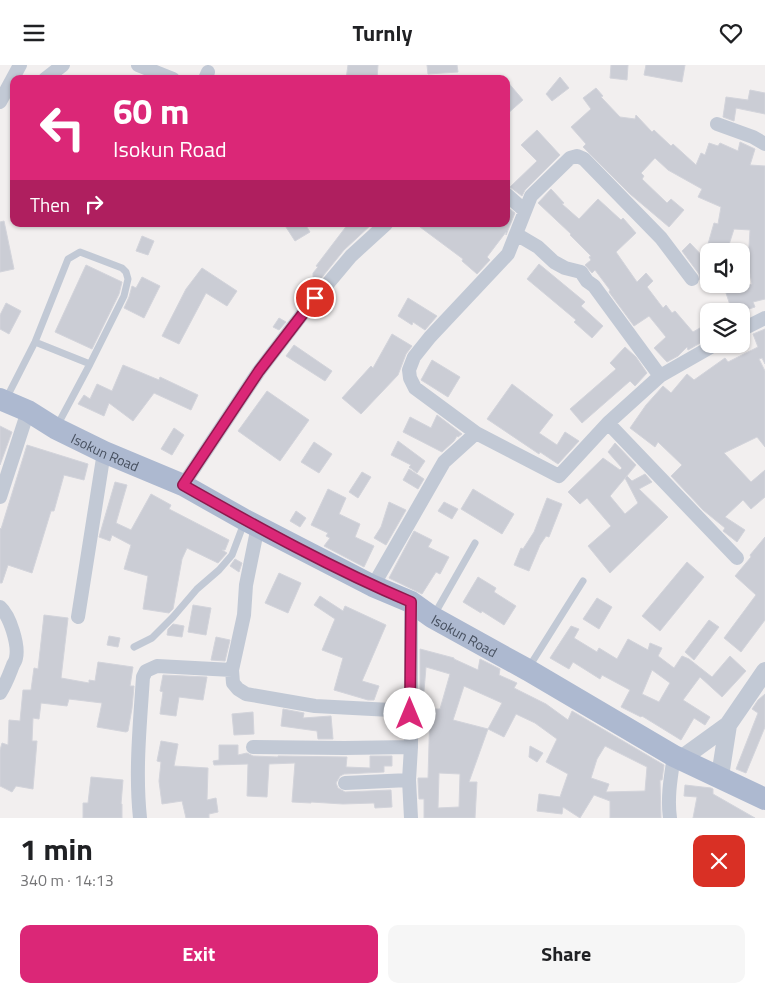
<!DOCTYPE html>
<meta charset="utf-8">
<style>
body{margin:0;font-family:"Titillium Web",sans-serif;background:#f6f6f6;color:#202124;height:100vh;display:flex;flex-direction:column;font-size:19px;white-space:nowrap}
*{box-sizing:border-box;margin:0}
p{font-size:16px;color:#757577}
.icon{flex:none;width:28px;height:28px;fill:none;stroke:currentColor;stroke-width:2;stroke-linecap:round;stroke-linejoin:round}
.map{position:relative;height:753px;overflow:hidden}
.details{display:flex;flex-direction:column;background:#fff;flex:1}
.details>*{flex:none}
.banner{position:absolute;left:10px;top:10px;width:500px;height:152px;border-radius:10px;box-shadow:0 1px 4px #0004;background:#db2777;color:#fff;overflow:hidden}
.controls{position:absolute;left:700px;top:178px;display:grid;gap:10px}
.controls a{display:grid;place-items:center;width:50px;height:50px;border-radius:10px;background:#fff;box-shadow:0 1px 4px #0004;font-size:25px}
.pin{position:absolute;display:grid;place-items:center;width:42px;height:42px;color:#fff;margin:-21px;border:2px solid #fff;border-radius:50%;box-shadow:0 1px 5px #0007}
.me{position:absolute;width:55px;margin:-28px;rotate:0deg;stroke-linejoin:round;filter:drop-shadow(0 0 4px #0008)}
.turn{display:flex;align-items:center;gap:18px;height:105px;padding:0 20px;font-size:22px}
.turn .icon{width:65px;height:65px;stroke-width:2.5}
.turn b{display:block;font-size:35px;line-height:42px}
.then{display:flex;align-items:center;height:48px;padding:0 20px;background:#0003;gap:10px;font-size:19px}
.round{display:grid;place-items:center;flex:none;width:52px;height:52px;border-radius:10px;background:#f6f6f6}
.headline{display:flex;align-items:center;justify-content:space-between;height:85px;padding:0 20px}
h1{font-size:30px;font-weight:700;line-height:38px}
.button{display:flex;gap:10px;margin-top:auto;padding:10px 20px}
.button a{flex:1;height:58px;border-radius:10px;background:#db2777;color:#fff;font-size:20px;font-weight:700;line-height:58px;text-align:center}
.button a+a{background:#f6f6f6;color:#202124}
header{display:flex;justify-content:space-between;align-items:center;height:65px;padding:0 20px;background:#fff;font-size:22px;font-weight:700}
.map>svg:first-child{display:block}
.building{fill:#cbcdd5;stroke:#d3d4db;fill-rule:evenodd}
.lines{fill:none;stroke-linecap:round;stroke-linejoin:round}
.service{stroke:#c2c9d5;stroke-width:7}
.minor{stroke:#c2c9d5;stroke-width:14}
.tertiary{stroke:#c2c9d5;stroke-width:18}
.primary{stroke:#adb9d0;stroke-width:22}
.route-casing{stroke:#8e194d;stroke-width:12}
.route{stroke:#db2777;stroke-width:9}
.labels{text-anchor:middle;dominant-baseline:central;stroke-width:4;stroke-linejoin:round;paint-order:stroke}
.street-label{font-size:14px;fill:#464f5e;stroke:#fff}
</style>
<header><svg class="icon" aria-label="menu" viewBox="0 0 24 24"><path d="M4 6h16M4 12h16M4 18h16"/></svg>Turnly<svg class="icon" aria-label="heart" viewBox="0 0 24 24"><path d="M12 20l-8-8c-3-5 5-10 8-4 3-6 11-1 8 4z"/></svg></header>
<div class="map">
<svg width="765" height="753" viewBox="0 0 765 753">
<rect width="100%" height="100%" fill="#f2efef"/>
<path class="building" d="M348 0H378L377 14H346Z
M427 0H457L458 7 428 9Z
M611 0H628L627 15 610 13Z
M646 0H685L682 17 644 10Z
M560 12 569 23 552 36 546 29Z
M506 15 523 35 506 50Z
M596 23 603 31 601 32 620 52 635 54 636 50 652 67 654 65 671 81 673 79 696 100 701 88 705 90 709 78 718 81 720 78 738 86 740 77 755 84 750 100 765 101V234L753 237 755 242 743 246H732L726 228 752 219 748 199 750 165 734 164 727 186H706L714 158 718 159 721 142 698 132 702 124 668 105 655 93 641 108 644 111 642 114 667 138 671 134 684 145 669 162 630 129 583 82 586 79 571 62 591 44 583 33Z
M750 25 765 28V49L736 43 734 56 723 52 726 32 748 35Z
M537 65 560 90 525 125 522 131 510 122 537 96 521 80Z
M551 124 564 138 562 139 579 154 598 134 621 155 623 153 636 168 616 187 637 217 646 208 653 216 647 222 663 243 666 240 672 248 675 246 693 267 705 260 709 266V273L688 285 687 282 678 291 667 297 654 283 666 272 649 251 634 261 609 227 610 225 595 205 592 208 585 200 591 195 589 192 591 191 570 170 571 169 538 138Z
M506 141 515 148 506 170V167L487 192 490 195 477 209 462 196 463 194 416 159H506Z
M4 156 14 204 0 207V157Z
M284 159H305L310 167 295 176Z
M348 159H372L344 185 319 216 313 212V208L318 202 316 201Z
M142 171 154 176 148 190 136 186Z
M690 178 709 198V225L700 215 699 209 682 186Z
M539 199 585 237 581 241 603 261 592 273 574 257 576 255 527 214Z
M86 200 122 217 119 229 92 284 55 267Z
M202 203 237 226 227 241 206 228 179 279 162 271 186 224Z
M142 212 160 221 144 253 124 243 129 232 132 221 136 223Z
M408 233 437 251 425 265 413 257 412 260 398 251Z
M6 238 21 246 9 269 0 264V250Z
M279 253 286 257 279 265 273 262Z
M765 264V299L762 293 759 294 765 306V382L757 372 724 388 751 417 765 405V432L751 444 743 435 725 452 745 465 737 477 723 466 725 463 703 445 671 411 682 400 658 377 655 382 630 363 646 340 663 321 671 328 687 309 694 315 725 293 728 297 758 282 753 269Z
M392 269 412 281 406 289 398 310 361 349 342 333 371 301 373 303Z
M294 280 332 306 325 316 286 291Z
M625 282 636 292 647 308 635 321 630 316 582 358 570 344 616 304 610 298Z
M432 295 460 312 448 332 421 315Z
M123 300 159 315 160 312 198 330 191 345 154 328 133 356 109 338 104 351 78 339 84 330 90 334 97 319 112 326Z
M512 319 553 350 539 368 557 380 565 367 579 376 558 399 540 387 539 389 487 354Z
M267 326 309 355 280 396 238 366Z
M437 350 462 369 458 372 457 371 454 376 442 387 403 367 410 352 431 363Z
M0 361 12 367 0 400Z
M174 363 184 370 172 390 161 384Z
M398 376 425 396 417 408 409 402 411 400 391 390Z
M314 377 332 389 319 408 301 397Z
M615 378 636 400 610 431 625 449 638 438 625 413 627 411 632 416 645 409 652 417 639 424 668 452 610 508 588 481 611 461 587 433 580 439 568 427 603 393 620 405 622 403 608 387Z
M27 380 88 399 84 415 64 410 54 446H51L32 508 8 500 2 518H0V463L1 464Z
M409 404 424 414 418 424 403 415Z
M362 407 371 412 358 433 349 427Z
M115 417 127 420 116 458 131 465 151 429 171 440 169 444 229 475 225 485H222L227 488 218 498 187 483 182 494 173 544 169 548 143 544 148 511 124 504 131 480 112 470 110 476 99 472Z
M328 424 346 433 339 449 360 459 355 472 374 481 364 502 324 481 330 473 326 471 328 468 311 460Z
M473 424 514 449 502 469 461 444Z
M547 433 562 439 549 472 546 471 540 480 529 506 514 500 521 483 523 484 534 467Z
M389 437 406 445 386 480 374 473 381 462Z
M444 437 458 444 452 454 438 446Z
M296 446 306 453 300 462 290 456Z
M414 466 432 475 428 482 449 492 440 509 436 507 422 529 389 513Z
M765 472V555L741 587 724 573 756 530 735 511 751 492 750 490Z
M235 494 242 498 239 507 230 501Z
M687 497 704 512 660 566 642 551Z
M279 508 301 518 288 548 265 538Z
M478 512 496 523 494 527 516 541 504 560 482 546 481 548 463 537Z
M320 531 343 546 345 541 386 560 362 616 379 621 374 635H368L334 625 343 593 322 585 335 554 314 540Z
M597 533 612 542 599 564 583 554Z
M193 540 211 543 206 570 188 567Z
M44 550 68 553 61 613 89 618V615L95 616 98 597 133 602 130 621H134L132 643 128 666 126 667 97 662 102 638 69 634 67 641 41 638 39 654 33 653 32 676H37L33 724 16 721 12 727 0 721V685L2 678 8 680 9 655 20 656 23 625H31L34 603 38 604Z
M709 555 719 562 694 595 685 587Z
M173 559 184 561 182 572 167 570 168 564Z
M571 561 579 564 574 573 597 587 599 583 617 594 628 574 648 585 650 578 662 583 658 591 674 603 682 591 689 594 712 612 730 591 746 606 722 632 700 612 683 635 710 652 705 660 694 653 681 675 642 651 641 652 621 642 630 625 602 610 600 614 573 597 569 604 550 593ZM652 605 670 618 659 637 642 629Z
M109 571 120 573 118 582 107 580Z
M216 572 230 575 225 596 211 595Z
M420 584 454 593V594L478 605 480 594 500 604 499 610 517 618 514 623 546 639 568 655 572 646 664 700 662 715H660L661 753H610V736L594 730 580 753 563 742 562 749 537 746 539 729 560 732 568 709 546 697 557 674 535 658 516 649 504 672 488 664 502 638 464 621 453 655 488 664 469 717H477L475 753H424V734H419L418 715V713H428L430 644H440L450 609 426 602 423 638H420ZM605 681 647 702 645 726 606 727 609 719 591 713 597 694ZM439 708 460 709 459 742 438 743Z
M163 610 207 612 203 635 179 632 176 651 160 649 163 627 160 626Z
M765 629V662L746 708 736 704 758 648 752 644 758 635Z
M283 644 304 648 303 653 331 651 333 674H318L317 666 281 661Z
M253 647 254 669 234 670 232 649Z
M161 676 178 679 174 701 208 703 207 735 216 733 218 747 209 749V753H186L182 736 162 739 159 716 161 697 157 696Z
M219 680H238V690L247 688 253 691 278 692V691L347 692 346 702 370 703V691H392V701H384V707L344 709 340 711 336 718 338 723 345 727 391 725 392 742 375 743 374 738 343 739 311 737V738L292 737 295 698 269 699 267 732 247 731 248 699 214 700 213 696 219 695Z
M530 681 543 688 537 697 529 692Z
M91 712 123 715 121 739H122V753H83V738H88Z
M685 720 711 723 713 724V729L755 753H693L697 732 684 731Z"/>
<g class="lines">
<path class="service" d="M35 277 90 299
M6 334 35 277 68 194 80 187 122 203 126 207 128 214 124 231 90 299 57 361
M434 550 475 478
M134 582 152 573 173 552 197 524 219 505 232 490 244 458
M529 602 583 516"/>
<path class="minor" d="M138 0 173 14
M45 14 63 0
M205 14 208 7
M0 37 20 0
M717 59 753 72 765 79
M506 129 525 146
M741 265 765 253
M660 311 716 279
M608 358 737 493
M476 368 559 411 608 358 660 311 594 221 587 216 581 207 565 203 554 197 538 182 516 169
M183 420 259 306 304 247 351 191 386 159
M0 432 28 346
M258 461 246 520 244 550 232 605 233 618 238 624 246 629 315 641 410 646
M373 521 444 397 476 368 415 323 410 313 409 305 414 292 430 272 508 189 531 131 570 93 577 91 584 94 661 173 692 214
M411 537V682L409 715 411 753
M0 542C10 551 19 580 16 593 16 595 14 598 13 600 9 610 6 619 0 628
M78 552 104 387
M253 682 344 683 411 682
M345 718 409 715
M140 753C135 706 140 659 143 612L146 606 157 601 232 605
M670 753C667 732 671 711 674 691"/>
<path class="tertiary" d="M681 694 728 660 765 606
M720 711 728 660"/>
<path class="primary" id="s1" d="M0 334 28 346 55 363 104 387 183 420 245 455 373 521 411 537 432 552 528 605 674 691 765 734"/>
</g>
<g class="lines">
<g class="route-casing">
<path id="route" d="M315 233 259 306 183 420C257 462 333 504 411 537L410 649"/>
</g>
<use href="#route" class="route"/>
</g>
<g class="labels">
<g class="street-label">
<text stroke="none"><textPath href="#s1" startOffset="118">Isokun Road</textPath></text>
<text stroke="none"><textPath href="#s1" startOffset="522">Isokun Road</textPath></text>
</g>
</g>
</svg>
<div class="controls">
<a><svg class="icon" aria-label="sound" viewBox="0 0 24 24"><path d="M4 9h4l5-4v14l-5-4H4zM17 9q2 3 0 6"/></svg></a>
<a><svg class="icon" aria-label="layers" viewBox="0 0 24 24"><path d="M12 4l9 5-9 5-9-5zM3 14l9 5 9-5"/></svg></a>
</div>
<div class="pin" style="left:315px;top:233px;background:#d93025"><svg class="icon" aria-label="arrive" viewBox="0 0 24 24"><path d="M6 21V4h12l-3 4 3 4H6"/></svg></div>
<svg class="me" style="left:410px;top:649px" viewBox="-20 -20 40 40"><circle r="19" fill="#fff"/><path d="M0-13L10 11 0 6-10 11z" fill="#db2777"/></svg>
<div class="banner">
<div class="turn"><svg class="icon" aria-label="left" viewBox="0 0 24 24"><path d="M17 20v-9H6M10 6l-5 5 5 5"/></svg><div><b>60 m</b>Isokun Road</div></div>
<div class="then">Then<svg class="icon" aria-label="right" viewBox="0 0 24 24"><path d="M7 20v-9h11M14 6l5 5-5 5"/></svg></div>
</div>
</div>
<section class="details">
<div class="headline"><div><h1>1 min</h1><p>340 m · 14:13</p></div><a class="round" style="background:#d93025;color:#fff"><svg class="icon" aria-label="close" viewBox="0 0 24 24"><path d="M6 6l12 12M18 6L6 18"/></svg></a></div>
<div class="button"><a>Exit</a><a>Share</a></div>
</section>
